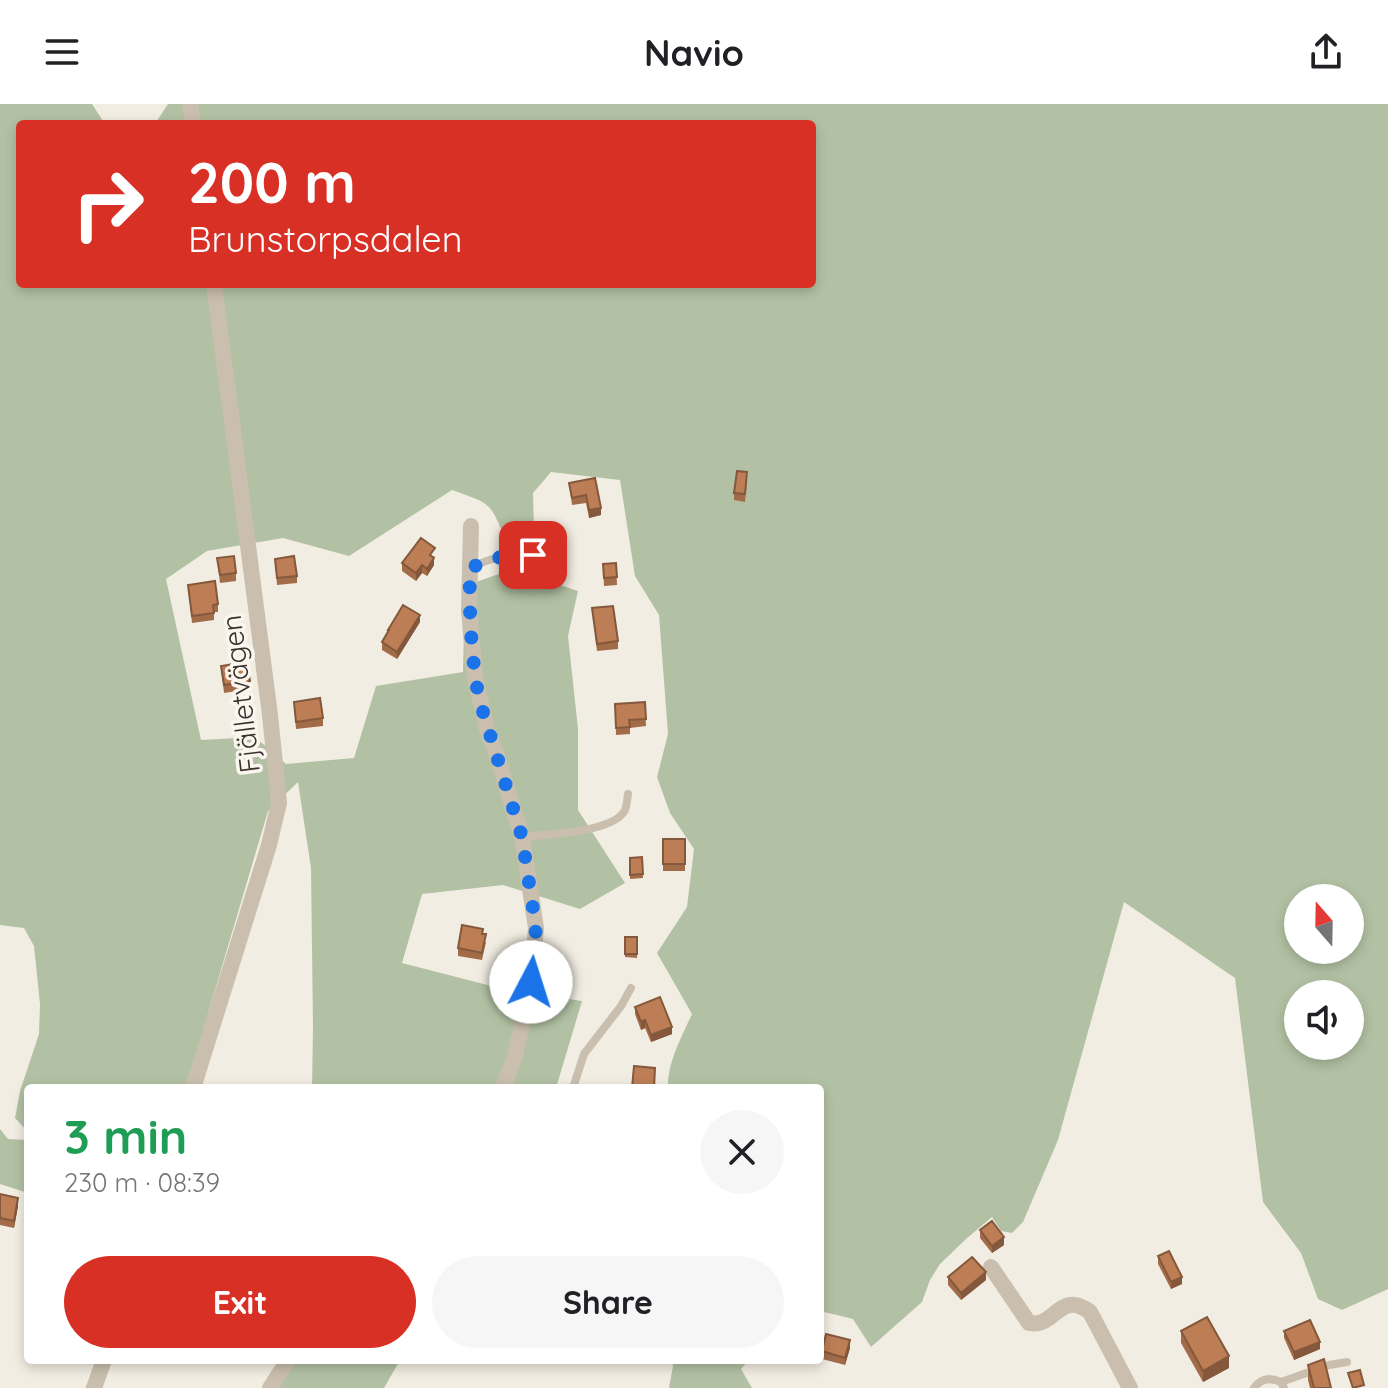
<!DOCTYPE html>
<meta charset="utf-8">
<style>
body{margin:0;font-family:Quicksand,sans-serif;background:#f6f6f6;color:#202124;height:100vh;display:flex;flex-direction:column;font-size:30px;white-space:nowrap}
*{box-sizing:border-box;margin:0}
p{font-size:26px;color:#757577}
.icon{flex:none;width:44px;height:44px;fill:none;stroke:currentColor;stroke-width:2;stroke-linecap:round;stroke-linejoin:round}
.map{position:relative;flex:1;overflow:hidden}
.drawer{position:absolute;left:24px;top:980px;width:800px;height:280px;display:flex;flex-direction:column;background:#fff;border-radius:8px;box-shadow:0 4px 12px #0003}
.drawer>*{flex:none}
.guide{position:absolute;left:16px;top:16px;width:800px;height:168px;border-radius:8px;box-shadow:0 4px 12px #0003;background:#d93025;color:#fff;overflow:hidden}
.needle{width:52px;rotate:340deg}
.tools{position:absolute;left:1284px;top:780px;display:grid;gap:16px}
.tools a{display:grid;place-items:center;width:80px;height:80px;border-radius:50%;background:#fff;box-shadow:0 4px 12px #0003;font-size:40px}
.pin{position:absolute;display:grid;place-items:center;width:68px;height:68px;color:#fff;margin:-34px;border-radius:16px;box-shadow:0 4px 12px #0006}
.me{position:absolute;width:88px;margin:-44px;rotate:5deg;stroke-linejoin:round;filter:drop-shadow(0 0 6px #0008)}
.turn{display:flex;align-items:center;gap:28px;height:168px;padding:0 40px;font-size:36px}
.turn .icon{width:104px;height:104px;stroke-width:2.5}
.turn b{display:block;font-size:56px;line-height:68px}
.round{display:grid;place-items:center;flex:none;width:84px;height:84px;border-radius:42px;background:#f6f6f6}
.overview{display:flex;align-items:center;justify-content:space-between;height:136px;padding:0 40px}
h1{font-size:48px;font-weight:800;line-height:60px;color:#1e9e55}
.button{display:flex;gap:16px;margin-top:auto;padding:16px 40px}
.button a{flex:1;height:92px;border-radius:48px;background:#d93025;color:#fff;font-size:32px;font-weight:800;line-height:92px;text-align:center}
.button a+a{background:#f6f6f6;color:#202124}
header{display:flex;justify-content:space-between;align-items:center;height:104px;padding:0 40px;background:#fff;font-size:36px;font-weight:800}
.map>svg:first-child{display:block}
.green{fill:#b2c1a3;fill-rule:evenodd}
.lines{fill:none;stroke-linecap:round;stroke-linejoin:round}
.lane{stroke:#cabfae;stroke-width:8}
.street{stroke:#cabfae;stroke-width:16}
.wall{fill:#a36c49}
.shaded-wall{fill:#84583c}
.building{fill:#bd7e55;stroke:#84583c;stroke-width:2}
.route{stroke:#1a73e8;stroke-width:14;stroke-dasharray:0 25.2}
.labels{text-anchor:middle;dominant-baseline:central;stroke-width:7;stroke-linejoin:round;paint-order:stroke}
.street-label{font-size:28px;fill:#39322c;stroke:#faf6ef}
</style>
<header><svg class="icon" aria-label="menu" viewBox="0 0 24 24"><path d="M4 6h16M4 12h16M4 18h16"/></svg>Navio<svg class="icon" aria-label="share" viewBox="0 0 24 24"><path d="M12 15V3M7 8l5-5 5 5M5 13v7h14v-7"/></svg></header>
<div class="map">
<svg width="1388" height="1284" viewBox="0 0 1388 1284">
<rect width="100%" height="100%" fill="#f2ede2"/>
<path class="green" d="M0 0H92L105 20H20V180H812V20H155L168 0H1388V1185L1342 1206 1318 1195 1301 1149 1263 1098 1235 874 1124 798 1058 1036 1023 1118 1012 1129 1001 1127 992 1113 966 1135 940 1160 930 1176 922 1198 871 1243 853 1215 820 1207V984H668C667 959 682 932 692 910L657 849 687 803 694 745 670 709 657 673 668 630 659 511 635 472 620 376 551 368 533 389 534 426 522 437 505 434C489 396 490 400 452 386L349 452 283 434 207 447 166 475 201 636 255 633 286 660 354 654 376 582 463 568 465 482 513 465 578 487 568 532 578 625V706L625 779 580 805 503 781 422 790 402 859 503 885 582 897 556 984H312L313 923 311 764 298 678 268 707 186 984H28V1028L15 1014 20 987 39 930 40 900 34 842 24 824 0 821ZM1298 794H1350V846H1298ZM1298 890H1350V942H1298Z
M0 1025 8 1035 28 1036V1089L0 1080Z
M294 1256H400L384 1284H275Z
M671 1256H749L741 1265 752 1284H669L673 1262Z"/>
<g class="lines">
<path class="lane" d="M471 464C500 447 532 451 563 458
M522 733C547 730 609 729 624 708 627 703 627 696 628 690
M573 984 584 950 621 902 631 884
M1281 1278 1329 1261 1347 1258
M1254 1284C1261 1274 1270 1273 1281 1278L1284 1284"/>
<path class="street" d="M190 0 193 20
M471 422 469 506 475 574 487 625 495 646 522 733 536 824 531 878 515 952 503 984
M193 984 269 741 279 699 270 611 214 180
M991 1163 1029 1219C1055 1225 1059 1185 1090 1208L1130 1284
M94 1284 104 1256
M270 1284 288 1256"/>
</g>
<path class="wall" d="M595 374 601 411 589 414 586 399 572 401 569 379Z
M747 376 745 398 734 396V389Z
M435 452 434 453V461L427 472 422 469 416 477 402 467V459Z
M217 454 236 469V477L220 479Z
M275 455 297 472V479L277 481Z
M616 459 617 481 604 482 603 460Z
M188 481 218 500V508H214V516L192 519Z
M592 504 618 537V545L597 547Z
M420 518 397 555 382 546V538L388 529V526Z
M221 562 250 577V585L224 589Z
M294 598 323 614V622L296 625Z
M645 598 646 622 630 624V630L616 631 615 600Z
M663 735H685V767H663Z
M642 753 643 774 630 775V754Z
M625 833H637V854L625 853Z
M486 838 482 856 458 852V844Z
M635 903 672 930 651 938 645 924 641 926 635 910Z
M0 1090 18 1102 14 1124 0 1121Z
M980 1126 1004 1141 992 1149 980 1134Z
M1158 1152 1182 1180 1171 1185 1158 1160Z
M948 1173 986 1176 961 1196 948 1181Z
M1181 1227 1229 1264 1203 1278 1181 1239Z
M1284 1227 1320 1245 1294 1256 1284 1234Z
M850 1244 845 1261 822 1255V1247Z
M1308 1261 1331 1284H1310L1308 1276Z"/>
<path class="shaded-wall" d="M601 404V411L589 414V406Z
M434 454V461L427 472V465Z
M422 461V469L416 477V469Z
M420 511V518L397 555V548Z
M645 916V924L641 926V918Z
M672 923V930L651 938V931Z
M18 1094V1102L14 1124V1117Z
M1004 1133V1141L992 1149V1142Z
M986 1168V1176L961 1196V1189Z
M1182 1173V1180L1171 1185V1178Z
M850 1236V1244L845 1261V1254Z
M1320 1238V1245L1294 1256V1248Z
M1229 1252V1264L1203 1278V1267Z"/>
<path class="building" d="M737 367 747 368 745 390 734 389Z
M595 374 601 404 589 406 586 391 572 394 569 379Z
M421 434 435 444 430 451 434 454 427 465 422 461 416 469 402 459Z
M234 452 236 469 220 471 217 454Z
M294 452 297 472 277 474 275 455Z
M616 459 617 473 604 474 603 460Z
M215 477 218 500 213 501 214 509 192 512 188 481Z
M403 501 420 511 397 548 382 538 389 526H388Z
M613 502 618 537 597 540 592 504Z
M247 558 250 577 224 581 221 562Z
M320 594 323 614 296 618 294 598Z
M645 598 646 615 629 616 630 623 616 624 615 600Z
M663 735H685V760H663Z
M642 753 643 770 630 771V754Z
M462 821 483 825 482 830H486L482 849 458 844Z
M625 833H637V850H625Z
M660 893 672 923 651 931 645 916 641 918 635 903Z
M634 962 655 964 654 984H632Z
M0 1090 18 1094 14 1117 0 1114Z
M992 1117 1004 1133 992 1142 980 1126Z
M1169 1147 1182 1173 1171 1178 1158 1152Z
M972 1153 986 1168 961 1189 948 1173Z
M1207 1213 1229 1252 1203 1267 1181 1227Z
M1310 1216 1320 1238 1294 1248 1284 1227Z
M826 1230 850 1236 845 1254 822 1247Z
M1324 1255 1331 1284H1314L1308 1261Z
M1360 1266 1364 1281 1353 1284 1348 1269Z"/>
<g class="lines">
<path class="route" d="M531 878 536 824 522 733 479 595C471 552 469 508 470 464L494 454 533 451"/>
</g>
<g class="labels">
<g class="street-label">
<text transform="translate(240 590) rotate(-97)">Fjälletvägen</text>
</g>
</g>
</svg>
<div class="tools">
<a><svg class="needle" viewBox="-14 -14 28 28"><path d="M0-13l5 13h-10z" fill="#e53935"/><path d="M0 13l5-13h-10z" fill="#757577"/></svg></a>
<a><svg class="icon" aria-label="sound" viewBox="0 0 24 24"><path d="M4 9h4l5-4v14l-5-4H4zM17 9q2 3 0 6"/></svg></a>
</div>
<div class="pin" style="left:533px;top:451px;background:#d93025"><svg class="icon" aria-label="arrive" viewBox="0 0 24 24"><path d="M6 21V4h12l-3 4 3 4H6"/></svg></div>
<svg class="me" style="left:531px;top:878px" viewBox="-20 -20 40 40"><circle r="19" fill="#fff"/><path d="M0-13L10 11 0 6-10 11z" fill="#1a73e8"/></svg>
<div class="guide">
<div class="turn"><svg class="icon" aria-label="right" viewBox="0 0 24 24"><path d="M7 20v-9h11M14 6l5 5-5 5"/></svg><div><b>200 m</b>Brunstorpsdalen</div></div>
</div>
<section class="drawer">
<div class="overview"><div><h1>3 min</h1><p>230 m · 08:39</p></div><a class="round"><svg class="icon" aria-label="close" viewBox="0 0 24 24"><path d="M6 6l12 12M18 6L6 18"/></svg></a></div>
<div class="button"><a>Exit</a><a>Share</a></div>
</section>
</div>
